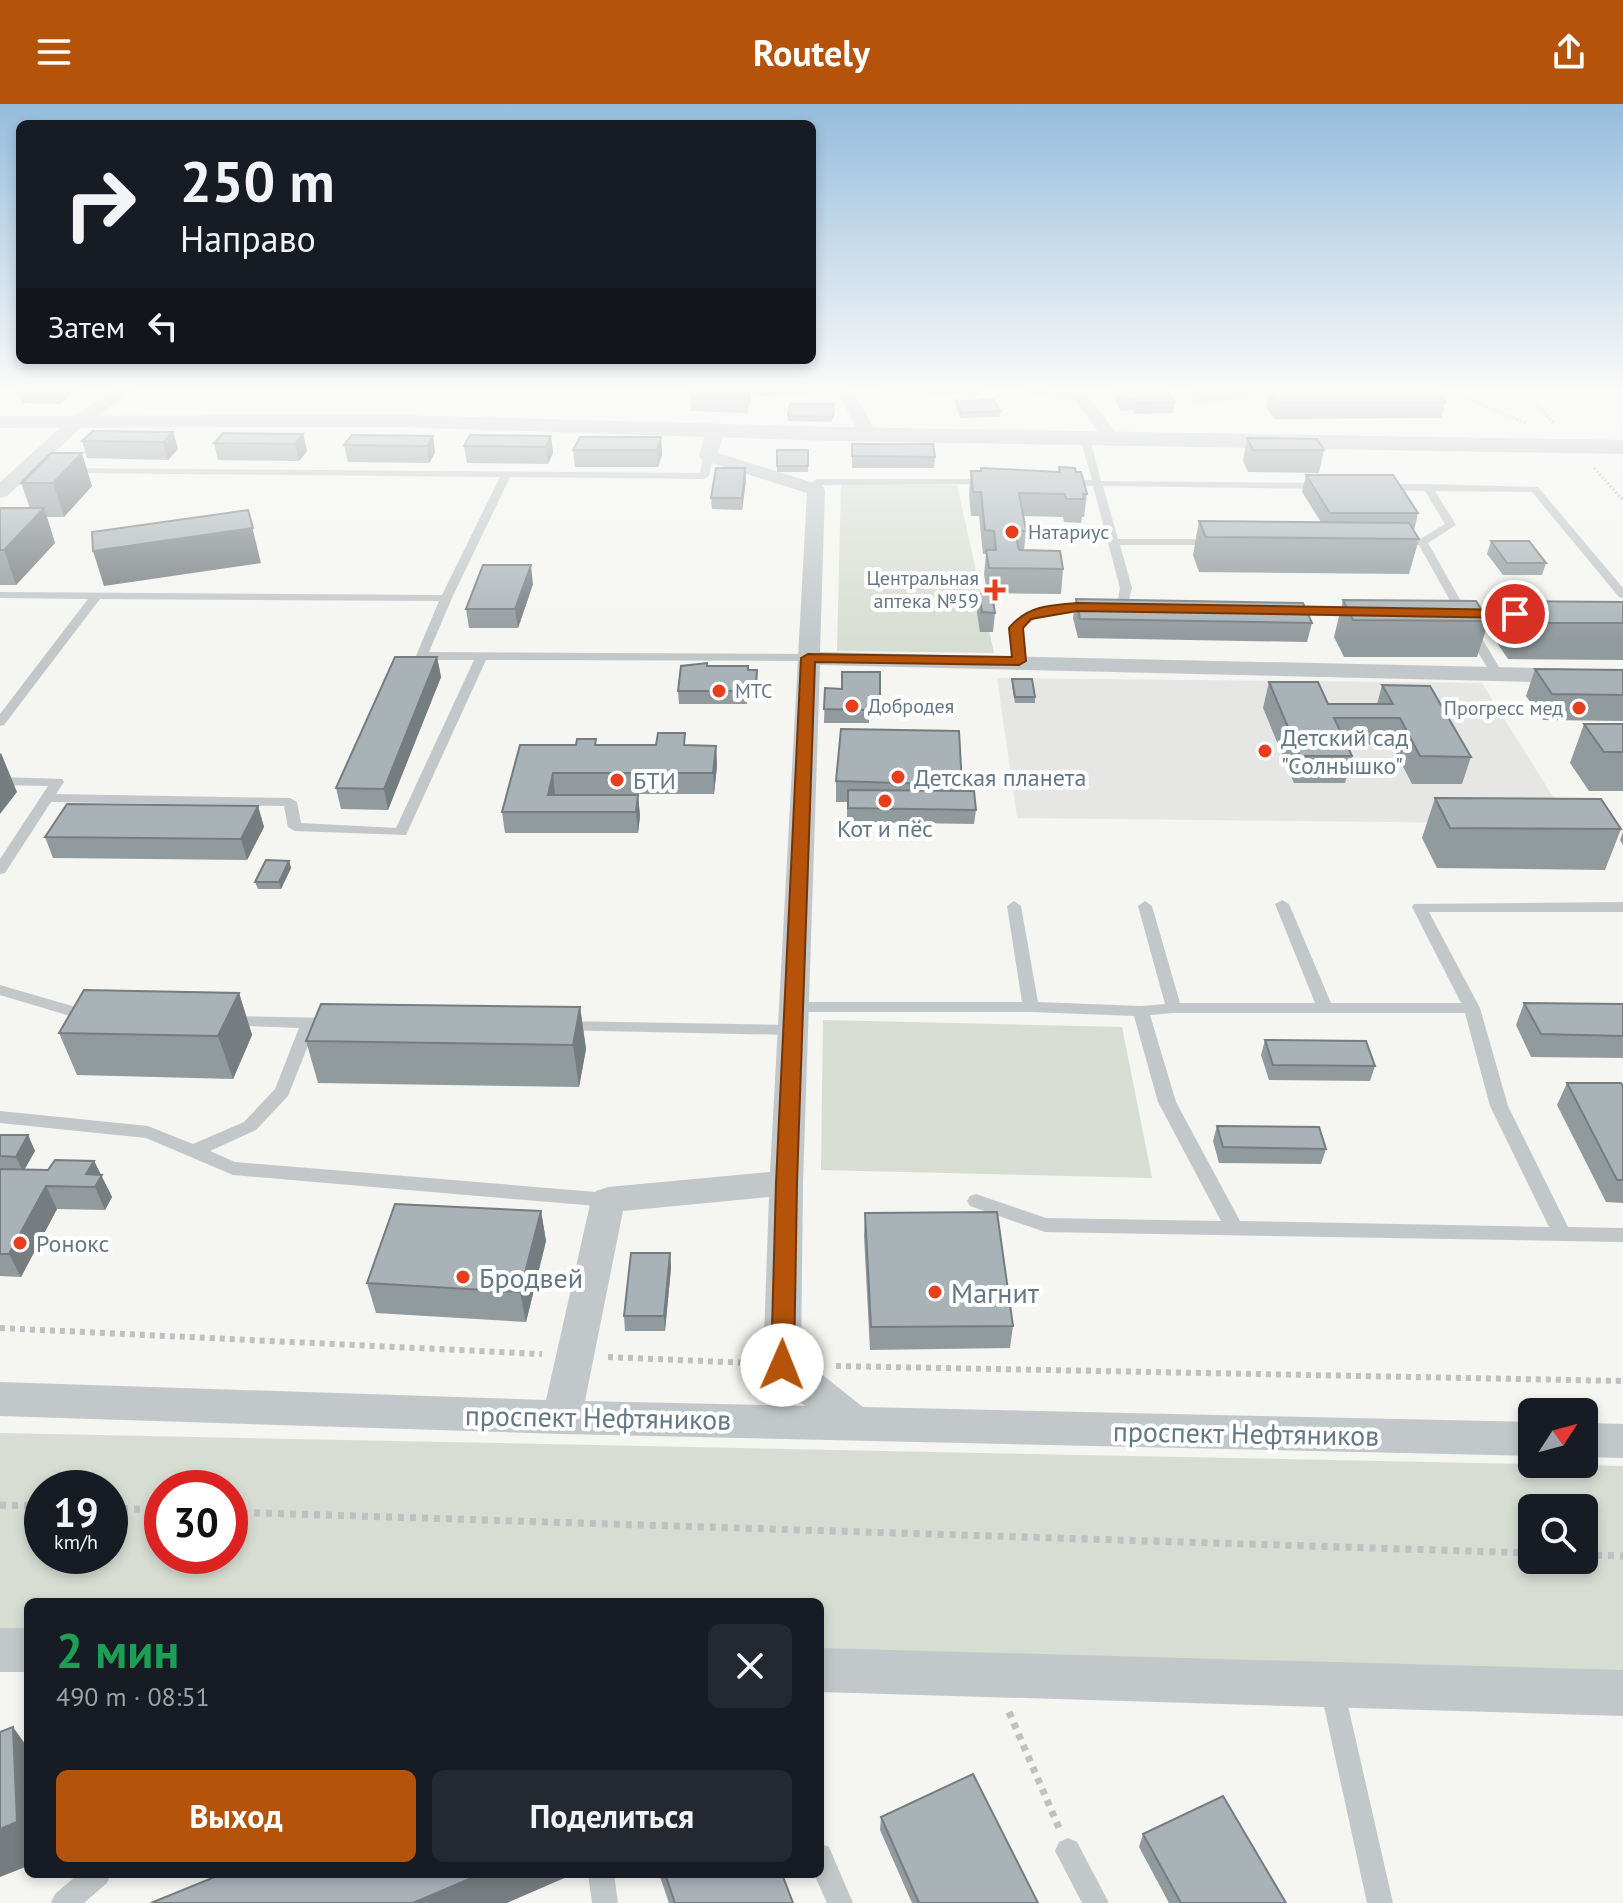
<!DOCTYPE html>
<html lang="ru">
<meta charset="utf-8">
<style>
body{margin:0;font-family:"PT Sans",sans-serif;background:#242831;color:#f1f3f6;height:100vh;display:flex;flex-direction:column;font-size:30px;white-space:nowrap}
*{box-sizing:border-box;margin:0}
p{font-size:26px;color:#9ea1a6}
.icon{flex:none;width:44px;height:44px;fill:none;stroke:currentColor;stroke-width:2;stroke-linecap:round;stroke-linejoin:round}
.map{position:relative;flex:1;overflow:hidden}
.panel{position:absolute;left:24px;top:1494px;width:800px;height:280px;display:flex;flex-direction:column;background:#171b24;border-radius:12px;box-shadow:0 4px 12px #0003}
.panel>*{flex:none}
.guide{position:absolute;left:16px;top:16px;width:800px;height:244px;border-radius:12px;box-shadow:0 4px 12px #0003;background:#171b24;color:#f1f3f6;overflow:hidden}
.needle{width:52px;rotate:54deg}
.buttons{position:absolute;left:1518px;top:1294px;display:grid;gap:16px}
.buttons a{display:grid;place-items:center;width:80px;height:80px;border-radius:12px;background:#171b24;box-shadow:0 4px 12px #0003;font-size:40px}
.speed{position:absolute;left:24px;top:1366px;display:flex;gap:16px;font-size:40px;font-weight:700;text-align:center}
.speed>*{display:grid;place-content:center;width:104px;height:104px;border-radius:50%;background:#171b24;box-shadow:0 4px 12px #0003;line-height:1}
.speed small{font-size:20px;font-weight:400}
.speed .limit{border:12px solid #d22;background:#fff;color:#111}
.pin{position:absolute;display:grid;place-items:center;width:68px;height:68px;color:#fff;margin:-34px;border:4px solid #fff;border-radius:50%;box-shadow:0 2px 8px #0007}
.me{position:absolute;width:88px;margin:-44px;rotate:1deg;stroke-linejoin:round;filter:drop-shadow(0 0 6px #0008)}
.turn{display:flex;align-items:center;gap:28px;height:168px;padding:0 32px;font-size:36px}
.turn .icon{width:104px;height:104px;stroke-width:2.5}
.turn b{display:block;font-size:56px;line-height:68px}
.then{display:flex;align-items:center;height:76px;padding:0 32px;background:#0003;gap:16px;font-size:30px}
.round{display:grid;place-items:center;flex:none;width:84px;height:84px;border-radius:12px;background:#242831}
.headline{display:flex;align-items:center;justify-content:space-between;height:136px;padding:0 32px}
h1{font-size:48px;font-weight:700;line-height:60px;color:#1e9e55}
.primary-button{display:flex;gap:16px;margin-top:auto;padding:16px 32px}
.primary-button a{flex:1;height:92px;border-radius:12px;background:#b45309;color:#fff;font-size:32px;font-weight:700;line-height:92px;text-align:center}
.primary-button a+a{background:#242831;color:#f1f3f6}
header{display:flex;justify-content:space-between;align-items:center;height:104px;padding:0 32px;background:#b45309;color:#fff;font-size:36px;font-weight:700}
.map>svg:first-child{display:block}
.built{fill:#e6e7e5}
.green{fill:#d7ddd2;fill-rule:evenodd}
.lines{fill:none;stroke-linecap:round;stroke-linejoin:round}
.path-far2{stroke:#bec0c2;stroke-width:3;stroke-dasharray:2 2;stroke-linecap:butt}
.path-far1{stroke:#bec0c2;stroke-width:6;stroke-dasharray:5 5;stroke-linecap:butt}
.path{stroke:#bec0c2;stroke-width:7;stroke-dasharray:6 6;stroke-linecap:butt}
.service{fill:#c2c7c9;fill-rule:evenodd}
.minor{fill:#c2c7c9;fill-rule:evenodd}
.tertiary{fill:#c2c7c9;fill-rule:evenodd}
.wall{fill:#919a9d}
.shaded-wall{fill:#767d80}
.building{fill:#a9b3b7;stroke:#767d80;stroke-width:2}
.route{fill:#b45309;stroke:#753606;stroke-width:2}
.poi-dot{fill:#e93e1e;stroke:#fff;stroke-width:3}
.labels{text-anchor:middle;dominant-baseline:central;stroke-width:8;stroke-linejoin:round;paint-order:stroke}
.far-poi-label{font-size:20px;fill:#637884;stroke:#fff;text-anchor:start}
.poi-label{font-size:24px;fill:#637884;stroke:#fff;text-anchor:start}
.near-poi-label{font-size:28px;fill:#637884;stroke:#fff;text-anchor:start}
.near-street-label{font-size:28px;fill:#637884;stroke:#fff}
</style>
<header><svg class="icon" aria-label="menu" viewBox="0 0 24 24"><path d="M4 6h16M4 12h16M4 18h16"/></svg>Routely<svg class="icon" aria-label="share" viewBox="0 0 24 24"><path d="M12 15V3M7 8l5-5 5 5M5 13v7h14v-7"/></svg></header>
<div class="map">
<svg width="1623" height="1799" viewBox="0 0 1623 1799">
<rect width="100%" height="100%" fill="#f5f5f1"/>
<path class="built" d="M997 574 1482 579 1570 720 1017 714Z"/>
<path class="green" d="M1186 286H1340L1195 300Z
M841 380 957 381 994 549 837 547Z
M823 916 1122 923 1152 1074 821 1066Z
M0 1329 1623 1362V1570L820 1547V1498H28V1525H0ZM42 1384H110V1452H42ZM162 1384H230V1452H162ZM1532 1404H1584V1456H1532Z"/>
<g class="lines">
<path class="path-far2" d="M1446 286 1526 319
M1521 286 1554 319
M1196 292 1198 286
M144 297 159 286
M1594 364 1623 396"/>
<path class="path-far1" d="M0 1224 542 1250
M608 1253 750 1259
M836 1262 1623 1277"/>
<path class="path" d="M0 1401 42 1402
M110 1404 162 1406
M230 1408 1532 1449
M1584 1451 1623 1452
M1009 1608 1059 1724"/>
<path class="service" d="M1085 331 1090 334 1101 377 1323 379 1328 382 1323 385 1103 382 1118 435H1216L1221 438 1216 441H1120L1132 484 1126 507C1089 512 1054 497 1022 525L1025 557 1023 560H1015L1010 524C1038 494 1080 499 1117 501L1120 484 1093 382H1063L1058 379 1063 376H1092L1080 334Z
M708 349 713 352 709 372 704 375 510 373 452 494 429 548 808 550 814 554 812 557 486 556 406 731 295 727 288 723 284 702 51 698 5 769 0 770V755L48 682 0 681V673L62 675 64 678 56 690 290 694 297 698 301 719 396 724 474 556H422L416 552 439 497 100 495 4 621 0 622V610L88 495 0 494V488L442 491 500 373 67 369 62 366 64 364 700 369 703 352Z
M991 375 994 376V380L822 381 819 388 811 386 812 378 817 375Z
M1428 380 1538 383 1623 484V494L1619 493 1532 388 1435 387 1456 421 1428 439 1466 506 1522 507 1528 510 1522 513 1458 511 1419 441H1399L1394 438 1399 435H1420L1445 420 1425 387 1379 386 1374 383 1379 380Z
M1285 504 1362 505 1368 508 1362 511 1281 509 1279 507Z
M1471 523 1477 526 1503 570 1501 573H1493L1491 570 1465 526Z
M1282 796 1289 800 1331 899H1461L1412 803 1414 800 1623 798V808H1429L1480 904 1508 1002 1568 1123 1623 1124V1138L1045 1128 970 1102 967 1097 970 1092 976 1090 1046 1114 1221 1117 1158 998 1134 912 1031 908H794L786 903 794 898H1022L1007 802 1014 797 1021 802 1038 898 1141 902 1165 900 1138 802 1145 797 1152 802 1180 899H1315L1275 800ZM1174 909H1465L1490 1002 1549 1123 1240 1117 1176 998 1150 911Z
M0 881 96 909 98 913 90 918 0 891Z
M229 912 334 914 342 919 334 924H315L288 992 256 1026 210 1047 235 1058 608 1089 614 1091 617 1096 614 1101 608 1103 233 1071 146 1034 0 1019V1007L148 1022 193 1040 244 1018 275 985 299 924 223 921 221 917Z
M561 917 793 921 801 926 793 931 555 926 553 922Z
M1332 1572 1341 1576 1344 1584 1393 1799H1367L1320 1584 1323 1576Z
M1068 1734 1077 1738 1109 1799H1082L1055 1747 1059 1738Z
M820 1739 829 1743 853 1799H827L814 1770H820Z
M78 1770H111L107 1779 84 1799H51L55 1790Z
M588 1770H614L618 1799H592Z"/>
<path class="minor" d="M115 286H134L82 323 7 392 0 394V378L70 315Z
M836 286H852L877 330 874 334H862Z
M1025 286 1086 289 1121 335 1118 339H1106L1075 296 1033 291Z
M715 322 724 327 718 349 823 382 825 386 820 548 1623 566V580L820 561 803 1079 801 1254 863 1303 1532 1318V1352L562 1330 0 1312V1278L546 1296 591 1096 596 1087 608 1083 770 1068 807 389 702 356 699 352 706 327ZM769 1093 763 1261 769 1272 805 1302 585 1297 623 1107Z
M1584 1319 1623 1320V1354L1584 1353Z
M0 1524H28V1568H0Z
M820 1544 1623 1566V1612L820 1588Z"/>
<path class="tertiary" d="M396 311 835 323 1623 336V350L835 337 396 323 0 324V312Z"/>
</g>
<path class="wall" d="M18 286H75L60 300 22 299Z
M751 286V294L747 309 691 307 690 291Z
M752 286H828V288L763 292 753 289Z
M883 286H914V288L884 289Z
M923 286H980L979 290H923Z
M1111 286H1167L1175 298 1173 309 1134 310 1132 306 1121 307 1111 289Z
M1269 287 1445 298 1441 314 1274 315 1266 303Z
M956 297 1000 307V313L960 314 956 303Z
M834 300 832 318 788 317V312Z
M173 328 178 345 168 356 87 354 82 337Z
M303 330 307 347 299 357 218 356 214 339Z
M433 332 435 349 429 359 348 358 344 341Z
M551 332 553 349 548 360 467 359 464 342Z
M661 333 662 350 658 363H575L573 346Z
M1247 334 1324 346 1319 369 1248 368 1243 357Z
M852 340 935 353 934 364H852Z
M777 346H808V368H777Z
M51 349 92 382 64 413H47L55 439 16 481H0V404H30L21 379Z
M1059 363 1076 368 1087 390 1084 413H1082L1081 419 1064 418 1063 413 1023 412 1026 427 1024 446 1063 465 1061 490 987 489 984 470 986 450H983L979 412H971L969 390 971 367 1058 368Z
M1306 371 1418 409 1414 427 1419 435 1409 470 1199 468 1193 451 1199 417 1321 418 1302 388Z
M746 376 742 406 712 405 711 394Z
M1491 437 1546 459 1542 471H1503L1487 450Z
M533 480 518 524H469L466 505Z
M979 490 995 509 993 528H980L977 509Z
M1076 495 1312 519 1307 538 1078 534 1073 514Z
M1343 496 1489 517 1477 553H1344L1334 533Z
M1505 497 1623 498V556L1508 555 1493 533Z
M437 553 441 573 388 706 341 705 336 684Z
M707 562 748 566 757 579 756 595H747V600H679L678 587Z
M1535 565 1623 566V617L1543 616 1526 592Z
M1012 575 1035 593V599H1015L1012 582Z
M1269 578 1328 600H1377L1382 581 1471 653 1462 680H1412L1392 641 1347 640 1352 652 1345 679H1294L1263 604Z
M825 584 880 592V605H869V619H824Z
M1584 620H1623V687H1589L1570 659Z
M520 641 716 642 717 662 714 690H555V691H638L640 712 638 729H505L502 708Z
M836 677 962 681 961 687 976 706 974 720 847 718V698H836Z
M1435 694 1621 725 1605 766 1437 764 1422 734Z
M258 702 264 723 247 756 53 754 45 733Z
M1623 728V741L1620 736Z
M289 757 291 764 281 785H258L255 778Z
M239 889 252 931 233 975 77 971 59 929Z
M1524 899 1623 900V954L1531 953 1516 921Z
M580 903 586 945 579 983 318 979 306 937Z
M1265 936 1375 962 1370 977 1269 976 1261 951Z
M1567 979 1623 982V1099L1606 1098 1557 1001Z
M1217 1022 1326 1045 1321 1060 1219 1059 1213 1037Z
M0 1031H28L35 1047 24 1066H48L94 1057 112 1093 105 1106 57 1105 21 1173 0 1172Z
M541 1107 546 1137 526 1218 376 1209 367 1179Z
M865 1109 1013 1222 1010 1244 870 1246 864 1132Z
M670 1149 671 1164 665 1227H625L624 1212Z
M881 1713 1038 1799H912L880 1726Z
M1143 1730 1286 1799H1169L1139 1743Z
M659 1770H782L793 1799H669Z"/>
<path class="shaded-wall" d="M56 286H75L60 300Z
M748 286H751V294L747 309V292Z
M173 328 178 345 168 356 163 338Z
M303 330 307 347 299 357 295 340Z
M433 332 435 349 429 359 427 342Z
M551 332 553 349 548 360 546 343Z
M661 333 662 350 658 363 657 346Z
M82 349 92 382 64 413 53 379Z
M745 364 746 376 742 406V394Z
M44 404 55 439 16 481 4 446Z
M248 406 261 459 104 482 93 447Z
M531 461 533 480 518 524 515 505Z
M437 553 441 573 388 706 384 685Z
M716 642 717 662 714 690 713 669Z
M1 649 17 688 0 710V650Z
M553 669 555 690 551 708 548 691Z
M638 691 640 712 638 729 636 708Z
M258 702 264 723 247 756 241 735Z
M289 757 291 764 281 785 279 778Z
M239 889 252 931 233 975 218 932Z
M580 903 586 945 579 983 573 941Z
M28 1031 35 1047 23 1068 16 1053Z
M94 1057 112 1093 105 1106 95 1083 86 1070Z
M46 1082 57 1105 21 1173 9 1150Z
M541 1107 546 1137 526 1218 520 1188Z
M670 1149 671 1164 665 1227 664 1212Z
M13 1623 28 1644V1762L0 1773V1725Z
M481 1770H568L569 1772 507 1799H413Z"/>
<path class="building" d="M692 286H748L747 292 690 291Z
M1117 286H1167L1175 298 1136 299 1134 295 1122 296Z
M1330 286H1435L1445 298H1277L1269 287Z
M994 296 1000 307 961 309 956 297Z
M790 300H834L833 313 788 312Z
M93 327 173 328 163 338 82 337Z
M223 329 303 330 295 340 214 339Z
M352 331 433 332 427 342 344 341Z
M470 331 551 332 546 343 464 342Z
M580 333H661L657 346H573Z
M1247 334 1317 335 1324 346H1253Z
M852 340H933L935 353 852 352Z
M777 346H808V362H777Z
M51 349H82L53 379H21Z
M1059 363 1075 364 1076 368H1081L1087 390H1083L1084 395H1066L1065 390 1019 389 1026 427H1015L1019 446 1060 447 1063 465 989 464 986 446H996L994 427 985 426 981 388H973L971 367H981V364L1060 368Z
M716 364H745L742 394H711Z
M1306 371H1393L1418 409H1330Z
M0 404H44L4 446H0Z
M248 406 253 424 93 447 92 428Z
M1199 417 1409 419 1419 435 1206 433Z
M1491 437H1529L1546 459H1507Z
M483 461H531L515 505H466Z
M979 490H992L995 509 982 508Z
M1076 495 1303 499 1312 519 1080 515Z
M1343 496 1476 497 1489 517 1353 516Z
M1505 497 1623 498V519H1520Z
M395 553H437L384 685 336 684Z
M707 559V562H748V566H757L756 582H747L746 587H678L681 562Z
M1535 565 1623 566V591L1552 590Z
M842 568H880V592H869V606L824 605 825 584 842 585Z
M1012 575H1032L1035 593H1015Z
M1269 578H1318L1328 600H1393L1382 581 1430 582 1471 653 1420 652 1400 614H1334L1352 652H1300Z
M1584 620H1623V648H1604Z
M841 625 959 627 962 681 836 677Z
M658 629H685L684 641 716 642 713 669H553L548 691H638L636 708H502L520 641H576L577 635H596L595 641H656Z
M848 686 974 687 976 706 848 704Z
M1435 694 1601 695 1621 725 1450 724Z
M67 700 258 702 241 735 45 733Z
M266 756 289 757 279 778H255Z
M84 886 239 889 218 932 59 929Z
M1524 899 1623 900V932L1541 930Z
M321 900 580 903 573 941 306 937Z
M1265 936 1366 937 1375 962 1273 961Z
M1567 979H1621L1623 982V1076H1617Z
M1217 1022 1319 1023 1326 1045 1223 1043Z
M0 1031H28L16 1053 0 1052Z
M55 1056 94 1057 86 1070 102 1071 95 1083 46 1082 9 1150H0V1065L48 1066Z
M395 1100 541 1107 520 1188 367 1179Z
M997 1108 1013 1222 871 1223 865 1109Z
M631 1149H670L664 1212H624Z
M13 1623 17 1718 0 1725V1628Z
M973 1670 1038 1799H919L881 1713Z
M1223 1692 1286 1799H1181L1143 1730Z
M222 1770H481L413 1799H151Z
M665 1770H782L793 1799H675Z"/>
<linearGradient id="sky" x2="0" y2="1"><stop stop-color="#95bcdc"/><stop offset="0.53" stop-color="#fafaf9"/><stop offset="1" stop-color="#fafaf9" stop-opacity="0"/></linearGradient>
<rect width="1623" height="538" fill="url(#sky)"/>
<path class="route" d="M1077 499 1515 506 1522 510 1515 514 1077 507 1031 515 1023 524 1026 557 1019 561 815 558 797 1079 794 1261 790 1267 782 1270 774 1267 771 1261 776 1079 801 554 808 550 1012 553 1009 524C1027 502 1050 501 1077 499Z"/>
<g class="poi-dot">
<circle cx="1012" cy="428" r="8"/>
<path d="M991 474h8v8h8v8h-8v8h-8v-8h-8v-8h8z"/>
<circle cx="719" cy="587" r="8"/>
<circle cx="852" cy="602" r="8"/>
<circle cx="1579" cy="604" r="8"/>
<circle cx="1265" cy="647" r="8"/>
<circle cx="898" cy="673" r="8"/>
<circle cx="617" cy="676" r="8"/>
<circle cx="885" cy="697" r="8"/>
<circle cx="20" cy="1139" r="8"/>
<circle cx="463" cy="1173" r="8"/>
<circle cx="935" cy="1188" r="8"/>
</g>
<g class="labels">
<g class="far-poi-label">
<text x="1028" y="428">Натариус</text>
<text x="979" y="474" text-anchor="end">Центральная<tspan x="979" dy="23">аптека №59</tspan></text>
<text x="735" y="587">МТС</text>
<text x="868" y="602">Добродея</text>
<text x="1563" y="604" text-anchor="end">Прогресс мед</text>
</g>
<g class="poi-label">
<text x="1281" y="633">Детский сад<tspan x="1281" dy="28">"Солнышко"</tspan></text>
<text x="914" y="673">Детская планета</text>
<text x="633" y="676">БТИ</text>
<text x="885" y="724" text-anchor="middle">Кот и пёс</text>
<text x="36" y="1139">Ронокс</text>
</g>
<g class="near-poi-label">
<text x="479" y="1173">Бродвей</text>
<text x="951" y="1188">Магнит</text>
</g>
<g class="near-street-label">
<text transform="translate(598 1313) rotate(1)">проспект Нефтяников</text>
<text transform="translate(1246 1329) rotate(1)">проспект Нефтяников</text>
</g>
</g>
</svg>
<div class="buttons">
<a><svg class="needle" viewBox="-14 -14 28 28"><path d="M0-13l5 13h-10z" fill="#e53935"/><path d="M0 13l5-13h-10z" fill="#9ea1a6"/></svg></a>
<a><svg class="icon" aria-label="search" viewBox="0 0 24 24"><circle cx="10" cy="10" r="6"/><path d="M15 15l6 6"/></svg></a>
</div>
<div class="speed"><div>19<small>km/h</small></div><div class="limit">30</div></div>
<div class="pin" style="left:1515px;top:510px;background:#d93025"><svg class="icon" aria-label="arrive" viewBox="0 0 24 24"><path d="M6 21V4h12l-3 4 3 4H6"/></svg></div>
<svg class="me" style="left:782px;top:1261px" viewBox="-20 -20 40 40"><circle r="19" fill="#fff"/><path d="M0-13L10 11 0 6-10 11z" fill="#b45309"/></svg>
<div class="guide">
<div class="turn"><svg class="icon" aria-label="right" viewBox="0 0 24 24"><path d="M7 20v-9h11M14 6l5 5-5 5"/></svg><div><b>250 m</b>Направо</div></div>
<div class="then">Затем<svg class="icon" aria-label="left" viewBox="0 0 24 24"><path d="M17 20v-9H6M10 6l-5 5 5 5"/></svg></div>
</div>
<section class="panel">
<div class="headline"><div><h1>2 мин</h1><p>490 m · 08:51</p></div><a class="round"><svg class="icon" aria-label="close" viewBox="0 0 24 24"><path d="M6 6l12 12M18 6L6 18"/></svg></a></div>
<div class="primary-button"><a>Выход</a><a>Поделиться</a></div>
</section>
</div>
